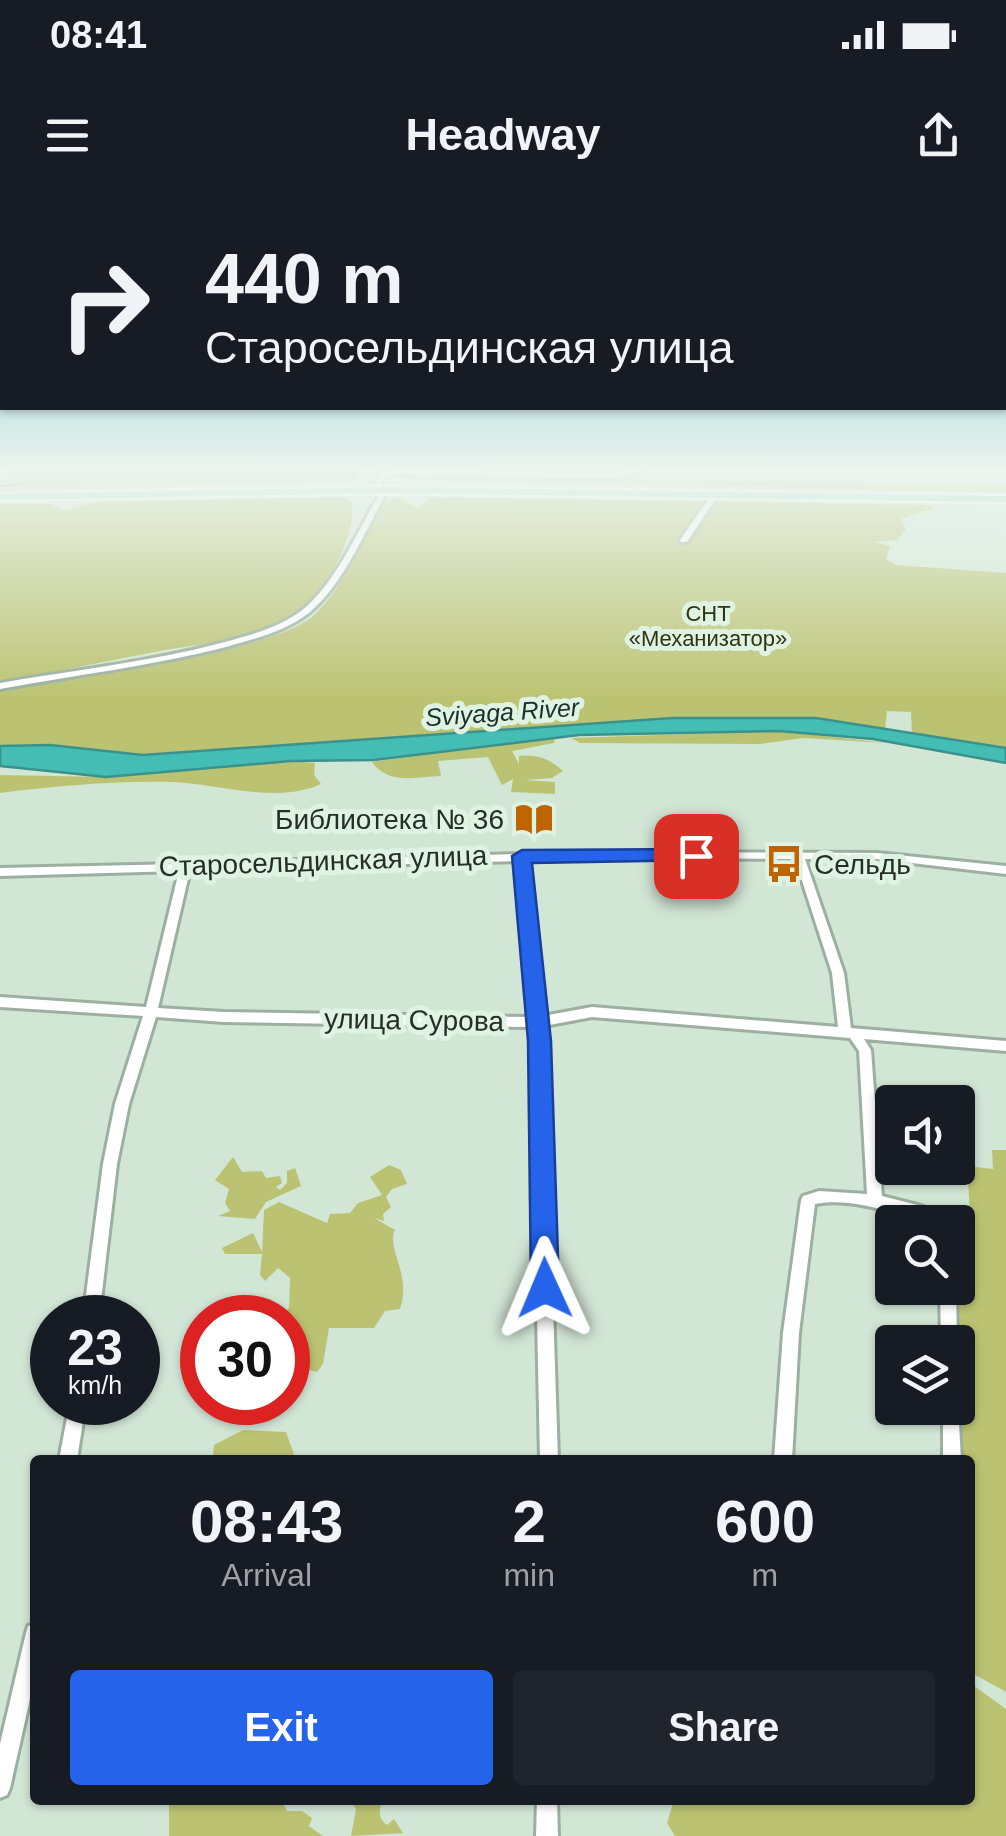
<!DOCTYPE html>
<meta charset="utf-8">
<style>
body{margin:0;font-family:Arial,sans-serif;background:#20242c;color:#f1f3f6;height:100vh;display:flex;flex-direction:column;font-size:38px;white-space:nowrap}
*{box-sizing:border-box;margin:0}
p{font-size:32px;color:#9ea1a6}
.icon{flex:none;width:55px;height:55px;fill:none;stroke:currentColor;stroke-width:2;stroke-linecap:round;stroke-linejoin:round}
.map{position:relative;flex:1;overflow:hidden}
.panel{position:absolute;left:30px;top:1255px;width:945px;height:350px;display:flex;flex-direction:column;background:#171b24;border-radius:10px;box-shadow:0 2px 8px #0004}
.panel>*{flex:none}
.banner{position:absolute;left:0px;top:0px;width:1008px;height:210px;box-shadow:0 2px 8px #0004;background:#171b24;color:#f1f3f6;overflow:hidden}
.tools{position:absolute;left:875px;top:885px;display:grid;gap:20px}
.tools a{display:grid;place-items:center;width:100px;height:100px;border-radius:10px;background:#171b24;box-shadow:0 2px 8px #0004;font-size:50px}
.speed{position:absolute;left:30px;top:1095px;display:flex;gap:20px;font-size:50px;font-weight:700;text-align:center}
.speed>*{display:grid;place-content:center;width:130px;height:130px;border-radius:50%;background:#171b24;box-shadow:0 2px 8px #0004;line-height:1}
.speed small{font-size:25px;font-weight:400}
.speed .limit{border:15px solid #d22;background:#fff;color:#111}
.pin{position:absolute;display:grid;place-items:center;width:85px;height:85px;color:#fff;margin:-42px;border-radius:20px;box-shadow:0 5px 15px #0006}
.me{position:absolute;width:110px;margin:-55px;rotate:359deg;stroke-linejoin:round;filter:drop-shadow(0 0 8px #0008)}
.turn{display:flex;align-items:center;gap:35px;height:210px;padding:0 40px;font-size:45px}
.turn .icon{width:130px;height:130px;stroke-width:2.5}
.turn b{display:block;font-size:70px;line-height:85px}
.eta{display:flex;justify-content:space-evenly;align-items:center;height:170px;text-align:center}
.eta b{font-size:60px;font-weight:600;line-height:70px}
.cta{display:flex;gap:20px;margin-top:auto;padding:20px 40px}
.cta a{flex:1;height:115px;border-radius:10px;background:#2563eb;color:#fff;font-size:40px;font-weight:600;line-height:115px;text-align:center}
.cta a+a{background:#20242c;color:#f1f3f6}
.status{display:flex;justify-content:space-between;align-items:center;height:70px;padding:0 50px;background:#171b24;direction:ltr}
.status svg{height:28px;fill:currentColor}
header{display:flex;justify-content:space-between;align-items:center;height:130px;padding:0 40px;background:#171b24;font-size:45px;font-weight:600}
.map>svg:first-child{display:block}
.green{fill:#bbc372}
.water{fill:#44bdb5;stroke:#3b928b;stroke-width:2.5}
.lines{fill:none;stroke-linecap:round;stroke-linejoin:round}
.stream{stroke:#3b928b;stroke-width:2.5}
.minor-casing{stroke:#9cafa0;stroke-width:6}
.major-casing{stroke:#fff;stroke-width:5}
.minor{fill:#fff;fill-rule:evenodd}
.major{fill:#9edcc8;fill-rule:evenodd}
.route{fill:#2563eb;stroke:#184099;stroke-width:2.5}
.labels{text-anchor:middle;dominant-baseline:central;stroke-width:10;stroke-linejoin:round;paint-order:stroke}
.far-park-label{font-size:22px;fill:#303310;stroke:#dff3e3}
.far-water-label{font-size:25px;font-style:italic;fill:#1b302e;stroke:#dff3e3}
.poi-label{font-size:28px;fill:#262e28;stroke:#dff3e3;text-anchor:end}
.street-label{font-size:28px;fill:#262e28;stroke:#dff3e3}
</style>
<div class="status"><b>08:41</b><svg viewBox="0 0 49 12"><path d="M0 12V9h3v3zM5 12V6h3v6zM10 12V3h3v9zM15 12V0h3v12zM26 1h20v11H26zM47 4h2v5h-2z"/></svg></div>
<header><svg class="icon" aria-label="menu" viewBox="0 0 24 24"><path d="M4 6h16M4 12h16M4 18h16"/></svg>Headway<svg class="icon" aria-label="share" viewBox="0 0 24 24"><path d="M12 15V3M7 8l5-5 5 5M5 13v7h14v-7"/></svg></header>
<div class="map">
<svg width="1006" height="1636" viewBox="0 0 1006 1636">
<rect width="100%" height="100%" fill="#d2e6d6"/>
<path class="green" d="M14 270H359L356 281 0 287Z
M419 274 1006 286V293L390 278Z
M340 297 352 302C357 338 323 396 294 415 256 440 203 443 160 451 106 461 53 472 0 483V304H51L65 311 95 302Z
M396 297 418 308 431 297 930 305 934 308 901 319 906 329 897 340 873 342 890 346 886 359 896 365 1006 373V548L912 534 911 512 887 511 885 529 816 518H672L143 555 50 545 0 546V491C64 479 274 453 314 415 345 386 363 340 382 303Z
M779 531 887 543 803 538 761 544 580 543 571 538Z
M555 537 554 543 512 551 519 564V556C537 554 550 559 563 571L552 578 525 580 555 582V594L511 592 513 579 502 585 488 557 438 561 441 576C415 577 388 585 372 562Z
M291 561 315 563 314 575 321 584C276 605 217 583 170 582 114 581 55 586 0 593V575L106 577Z
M992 950H1006V1492L970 1472V1260H954L949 1211 958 1208V1142H952L958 1088 957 1012 970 1013 967 966 993 969Z
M233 957 242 972 262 971 266 978 280 976 282 983 276 987 280 990 287 983V971L295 968 301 986 266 1002 255 1019 218 1016 230 1011 225 1003 229 989 215 980Z
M389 965 401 970 407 984 392 989 386 997 391 1007 383 1014 384 1021 374 1018 395 1030C386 1048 412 1075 400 1109L385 1111 374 1128H329L323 1164 317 1172 288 1165V1118L281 1117 289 1108 290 1078 278 1068 265 1081 260 1075 262 1054H225L222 1048 253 1033 262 1052 264 1010 279 1002 327 1023 330 1014 350 1013 358 1003 382 995 370 977Z
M243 1230 286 1232 296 1260 213 1257 214 1245Z
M970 1483 1006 1509V1636H675L667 1623 674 1600H970Z
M169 1600H289L284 1605 287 1611H302L312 1618 309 1626 323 1636H169Z
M350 1600H383C379 1610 377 1617 387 1625L394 1619 403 1633 351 1636 356 1609Z"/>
<path class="water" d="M672 518H816L1006 548V563L873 539 779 531 579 535 374 560 291 561 106 577 0 566V546L50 545 143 555Z"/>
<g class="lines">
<path class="stream" d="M0 286 17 285"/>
<g class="minor-casing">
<path id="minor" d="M398 270 613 274 630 270H642L613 278 398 274 385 277 376 291H372L371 290 381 274Z
M385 288 388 290C365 330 346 381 310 412 287 431 254 439 226 447 152 466 75 475 0 489V483C74 470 149 462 221 443 250 435 283 427 306 407 340 376 358 329 382 290Z
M713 293 719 294 687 342H681L680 340Z
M627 652 877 653 1006 666V674L877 659H805L844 773 851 828 1006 841V851L864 839 871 850 882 996 921 1006 955 1018 957 1022C910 1025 864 995 815 1004L799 1133 792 1260H774L783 1133 801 1000 803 996 819 991 867 994 859 851 850 838 592 817 544 826 558 1260H540L531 827 224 822 156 817 129 904 117 964 99 1118H83L103 964 115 904 143 816 0 807V797L146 807 179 671 0 676V668L181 664 186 661 190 663 518 654 522 653 526 654ZM627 658 795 659 832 773 838 827 592 807 543 816 528 661ZM517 661 531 817 224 812 158 808 190 670Z
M940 1088H956L957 1142H941Z
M70 1202H86L77 1260H59Z
M958 1204 961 1260H943V1208H958Z
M35 1424V1476L10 1588 7 1595 0 1598V1544L26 1433 28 1426Z
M537 1600H557L558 1636H536Z"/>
</g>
<g class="major-casing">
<path id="major" d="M385 287 1006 296V302L385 293 0 300V294Z"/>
</g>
<use href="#minor" class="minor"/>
<use href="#major" class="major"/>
</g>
<linearGradient id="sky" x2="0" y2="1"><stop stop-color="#66b8d4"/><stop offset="0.54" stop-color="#ebf4ed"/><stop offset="1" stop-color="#ebf4ed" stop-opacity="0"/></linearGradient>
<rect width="1006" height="499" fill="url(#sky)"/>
<path class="route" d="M696 649 706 656 703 660 532 663 551 841 559 1088 555 1097 545 1101 535 1097 531 1088 528 841 512 656 522 650Z"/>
<defs>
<g id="library-bare" transform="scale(3)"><path d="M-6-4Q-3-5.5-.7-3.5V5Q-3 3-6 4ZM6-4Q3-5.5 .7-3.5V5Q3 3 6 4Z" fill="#be6502" stroke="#dff3e3" stroke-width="2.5" paint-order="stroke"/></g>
<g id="bus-bare" transform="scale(3)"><path d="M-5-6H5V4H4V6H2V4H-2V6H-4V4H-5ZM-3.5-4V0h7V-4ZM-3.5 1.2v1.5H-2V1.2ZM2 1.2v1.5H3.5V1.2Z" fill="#be6502" stroke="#dff3e3" stroke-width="2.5" paint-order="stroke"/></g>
</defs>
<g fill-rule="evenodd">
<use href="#library-bare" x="534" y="619"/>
<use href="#bus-bare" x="784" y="664"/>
</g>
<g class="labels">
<g class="far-park-label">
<text x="708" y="413">СНТ<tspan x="708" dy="25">«Механизатор»</tspan></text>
</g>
<g class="far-water-label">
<text transform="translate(502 512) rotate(-4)">Sviyaga River</text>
</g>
<g class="poi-label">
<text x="504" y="619">Библиотека № 36</text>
<text x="814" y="664" text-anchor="start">Сельдь</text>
</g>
<g class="street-label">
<text transform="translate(323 661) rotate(-2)">Старосельдинская улица</text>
<text transform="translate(414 820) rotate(1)">улица Сурова</text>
</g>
</g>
</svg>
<div class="tools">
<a><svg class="icon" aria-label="sound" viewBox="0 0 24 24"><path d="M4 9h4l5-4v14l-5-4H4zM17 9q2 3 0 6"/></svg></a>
<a><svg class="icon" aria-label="search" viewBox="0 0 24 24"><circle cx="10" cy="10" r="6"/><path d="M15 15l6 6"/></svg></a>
<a><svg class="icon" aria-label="layers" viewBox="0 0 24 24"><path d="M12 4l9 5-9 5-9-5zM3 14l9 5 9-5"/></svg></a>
</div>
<div class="speed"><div>23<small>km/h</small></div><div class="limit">30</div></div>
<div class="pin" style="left:696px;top:656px;background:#d93025"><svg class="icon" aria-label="arrive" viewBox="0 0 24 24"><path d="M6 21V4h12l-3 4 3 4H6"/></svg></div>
<svg class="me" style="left:545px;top:1088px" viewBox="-20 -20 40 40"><path d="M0-17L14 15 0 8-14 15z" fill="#2563eb" stroke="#fff" stroke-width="4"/></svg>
<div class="banner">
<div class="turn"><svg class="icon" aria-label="right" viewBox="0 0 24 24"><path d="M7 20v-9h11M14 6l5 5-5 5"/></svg><div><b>440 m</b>Старосельдинская улица</div></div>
</div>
<section class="panel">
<div class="eta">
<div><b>08:43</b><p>Arrival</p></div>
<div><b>2</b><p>min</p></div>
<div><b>600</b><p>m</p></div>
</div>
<div class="cta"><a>Exit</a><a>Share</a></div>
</section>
</div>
